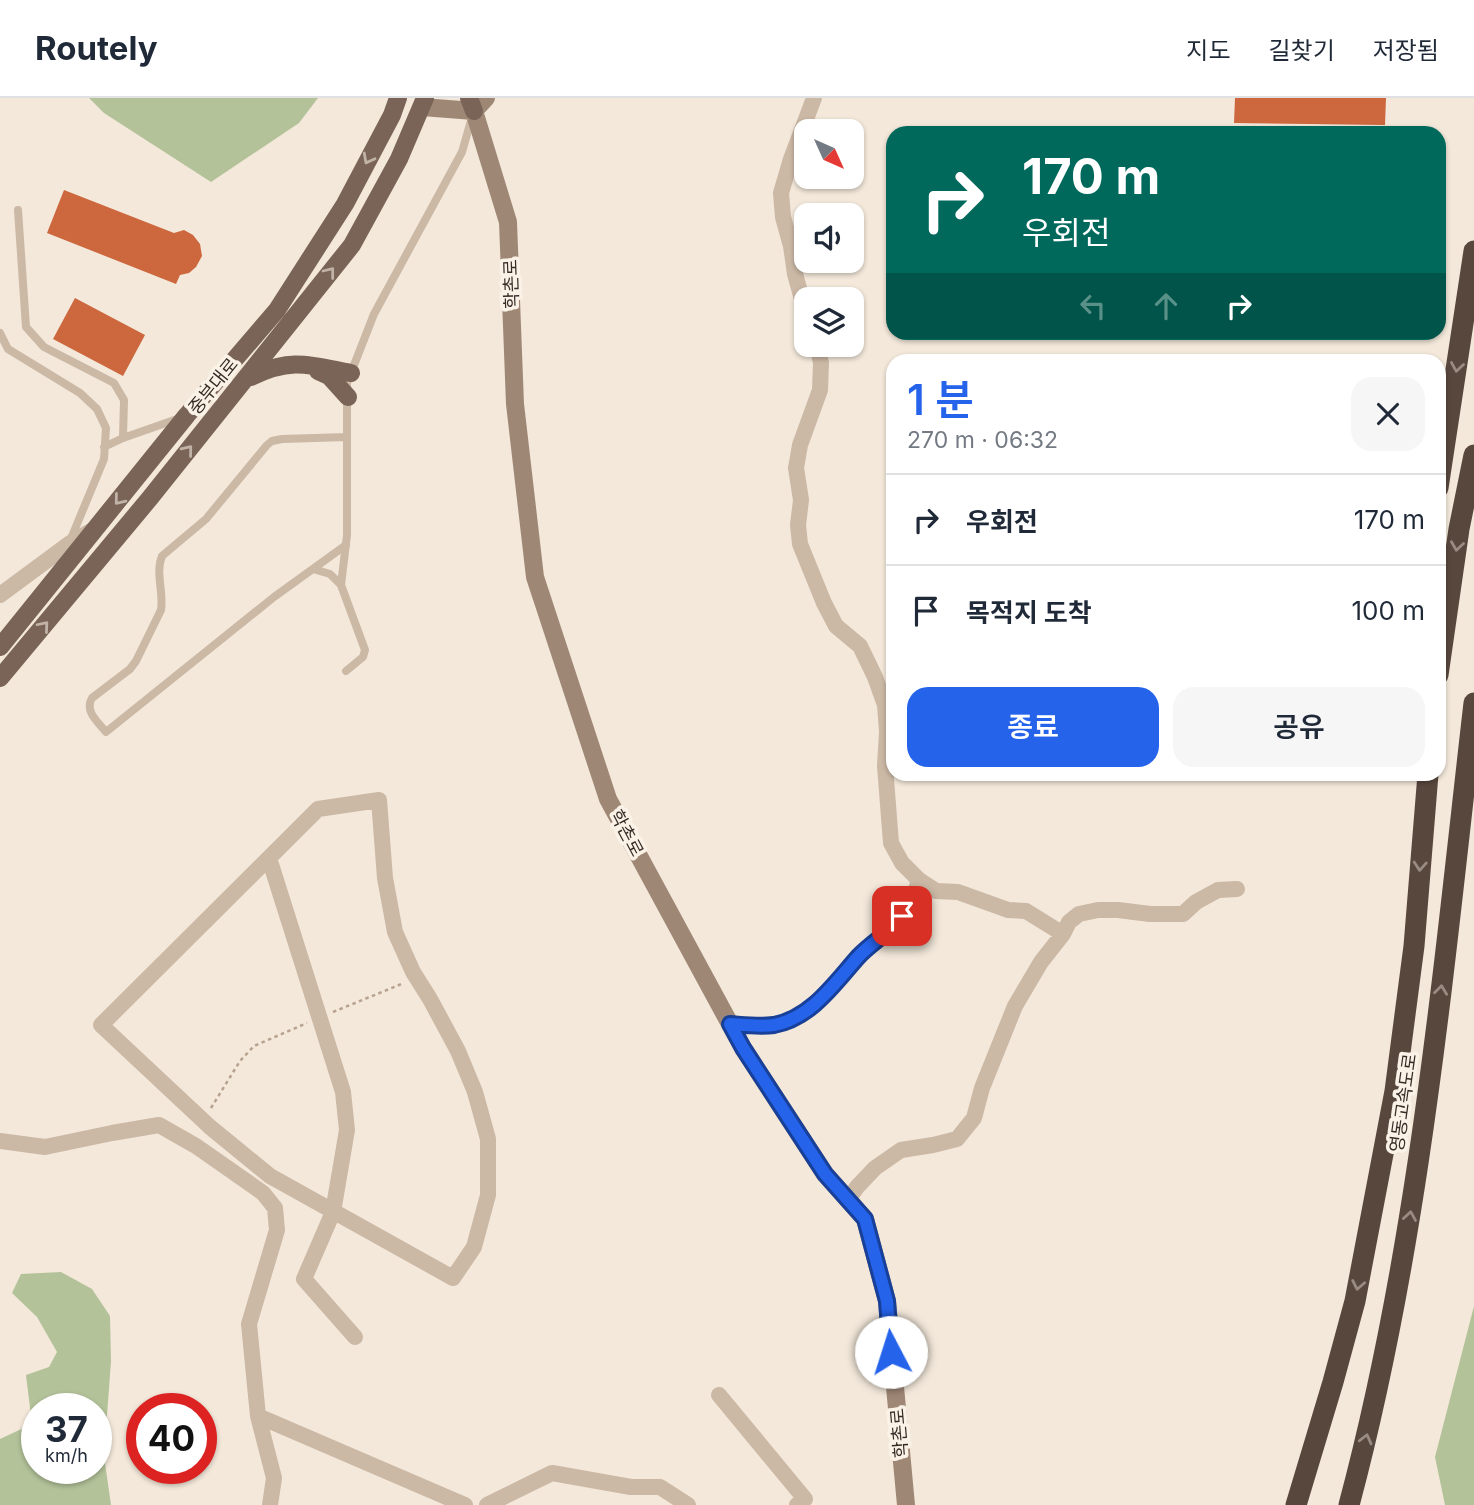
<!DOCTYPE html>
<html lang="ko">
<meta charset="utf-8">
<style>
body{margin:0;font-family:Inter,"Noto Sans KR",sans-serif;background:#f6f6f7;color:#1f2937;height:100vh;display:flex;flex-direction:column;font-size:26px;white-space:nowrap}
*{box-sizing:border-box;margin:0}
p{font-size:23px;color:#747a83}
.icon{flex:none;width:38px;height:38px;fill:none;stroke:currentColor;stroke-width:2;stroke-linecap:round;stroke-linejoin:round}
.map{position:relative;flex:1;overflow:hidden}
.panel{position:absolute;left:886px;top:256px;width:560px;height:427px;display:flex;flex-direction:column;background:#fff;border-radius:21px;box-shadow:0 2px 5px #0004}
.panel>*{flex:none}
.guide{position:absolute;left:886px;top:28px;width:560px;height:214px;border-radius:21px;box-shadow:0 2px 5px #0004;background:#00695c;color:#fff;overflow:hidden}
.needle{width:46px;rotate:135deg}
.tools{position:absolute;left:794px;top:21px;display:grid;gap:14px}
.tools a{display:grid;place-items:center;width:70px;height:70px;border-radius:14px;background:#fff;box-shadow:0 2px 5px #0004;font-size:35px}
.speed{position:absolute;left:21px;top:1295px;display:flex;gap:14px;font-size:35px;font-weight:700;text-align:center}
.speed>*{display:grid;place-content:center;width:91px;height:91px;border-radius:50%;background:#fff;box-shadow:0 2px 5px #0004;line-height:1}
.speed small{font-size:18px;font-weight:400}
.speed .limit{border:10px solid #d22;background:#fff;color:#111}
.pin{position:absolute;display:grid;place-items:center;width:60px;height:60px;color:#fff;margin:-30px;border-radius:14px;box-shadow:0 4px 10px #0006}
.me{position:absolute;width:77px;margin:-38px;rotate:355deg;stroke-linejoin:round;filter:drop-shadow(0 0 5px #0008)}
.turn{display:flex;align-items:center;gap:24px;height:147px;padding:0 21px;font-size:32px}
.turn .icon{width:91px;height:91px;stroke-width:2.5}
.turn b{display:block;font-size:49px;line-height:60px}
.lanes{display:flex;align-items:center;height:66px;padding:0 21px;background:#0003;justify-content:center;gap:35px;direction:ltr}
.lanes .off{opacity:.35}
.round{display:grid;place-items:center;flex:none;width:74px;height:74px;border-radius:21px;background:#f6f6f7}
.overview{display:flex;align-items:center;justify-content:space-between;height:119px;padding:0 21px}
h1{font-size:42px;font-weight:600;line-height:52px;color:#2563eb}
.button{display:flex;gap:14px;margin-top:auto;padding:14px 21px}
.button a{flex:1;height:80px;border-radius:21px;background:#2563eb;color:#fff;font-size:28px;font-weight:600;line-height:80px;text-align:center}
.button a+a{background:#f6f6f7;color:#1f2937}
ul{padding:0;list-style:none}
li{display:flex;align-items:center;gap:21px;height:91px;padding:0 21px;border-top:2px solid #e0e1e3}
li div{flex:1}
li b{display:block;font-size:26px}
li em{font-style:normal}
header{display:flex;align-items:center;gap:42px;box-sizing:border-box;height:98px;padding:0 35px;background:#fff;border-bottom:2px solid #e0e1e3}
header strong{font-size:33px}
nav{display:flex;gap:38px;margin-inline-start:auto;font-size:24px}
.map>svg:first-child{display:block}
.green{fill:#b3c299;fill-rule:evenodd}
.building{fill:#cc673e}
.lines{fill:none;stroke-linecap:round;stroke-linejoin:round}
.path{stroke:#b7a28f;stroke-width:2.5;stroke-dasharray:3.5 3.5;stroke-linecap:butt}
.lane{stroke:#cbb8a5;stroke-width:8}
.street{stroke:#cbb8a5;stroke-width:16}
.secondary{stroke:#9f8776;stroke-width:18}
.primary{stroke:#7a6457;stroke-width:18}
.highway{stroke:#58473d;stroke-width:21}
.oneway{stroke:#c0b2a6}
.oneway2{stroke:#998b81}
.route-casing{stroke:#184099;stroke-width:18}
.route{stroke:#2563eb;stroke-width:12}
.labels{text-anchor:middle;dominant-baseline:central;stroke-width:7;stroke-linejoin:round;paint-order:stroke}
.street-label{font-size:18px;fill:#372c27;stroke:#faf2e6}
</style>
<header>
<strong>Routely</strong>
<nav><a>지도</a><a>길찾기</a><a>저장됨</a></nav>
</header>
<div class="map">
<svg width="1474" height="1407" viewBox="0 0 1474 1407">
<rect width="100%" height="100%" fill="#f3e8da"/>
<path class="green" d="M89 0H318L299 25 211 84 104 15Z
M61 1174 92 1191 110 1218 111 1263 104 1358 111 1407H0V1341L32 1326 26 1277 49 1269 57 1254 37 1219 12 1195 21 1176ZM37 1311H96V1370H37Z
M1474 1208V1407H1445L1435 1359Z"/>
<path class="building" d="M1235 0H1386L1385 27 1234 25Z
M64 92 174 135 184 132 193 137 200 146 202 158 196 169 189 175 180 177 176 186 47 135Z
M75 200 145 237 123 278 53 241Z"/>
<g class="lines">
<path class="path" d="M333 914 404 885
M211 1010 240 963 254 948 307 925"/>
<path class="lane" d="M18 112 26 229 44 249 114 285 124 302 123 340
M0 235 8 251 80 295 97 311 106 330 104 361 70 443
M104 349 123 340 180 320
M346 447 274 499 106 634C98 624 84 613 92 600L130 571 136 563 161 512C164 494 155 475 162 458L206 421 267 347 272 343 282 341 347 339
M313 471 330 476 341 487
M346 573 363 559 365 552 341 487 347 437V285L374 216 462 54 472 19"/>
<path class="street" d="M807 226 802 218V201L795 176 791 148 783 119 781 95 791 61 814 0
M817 247 821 265 820 292 800 347 796 370 801 402 798 427 800 446 824 505 836 528 860 548 875 579 885 607 887 634 885 668 891 745 902 765 919 782 936 793 958 794 1008 812 1026 813 1063 836
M0 497 69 446 91 433
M379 702 385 780 395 834 413 874 430 901 458 953 475 994 488 1041V1097L474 1149 453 1180 270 1078 210 1029 101 927 318 711Z
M269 760 343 994 347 1032 333 1114 304 1181 355 1239
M730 926C752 928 773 929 794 921 817 912 844 874 860 857 877 839 897 829 910 807 915 800 916 790 919 782
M0 1043 45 1049 112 1035 159 1027 196 1048 263 1095 275 1110 277 1132 249 1226 258 1318 274 1380 270 1407
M848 1102 857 1089 875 1070 901 1052 933 1047 957 1041 974 1020 982 990 1015 908 1041 864 1063 836 1069 824 1079 816 1098 812H1118L1150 816H1183L1196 804 1218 792 1237 791
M719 1297 805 1401 797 1407
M258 1318 465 1407
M487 1407 552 1375 631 1389H660L688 1407"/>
<path class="secondary" d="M422 9 474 13
M474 13 508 124 515 306 535 479 608 701 743 950 825 1076 865 1121 887 1203 906 1407
M474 13 486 0"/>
<path class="primary" d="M469 0 474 13
M318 273 329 278 348 299
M251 279C291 259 310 267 351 275
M0 549 187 317 277 212 345 106 392 17 398 0
M0 580 150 400 352 147 399 61 425 0"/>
<path class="highway" d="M1438 390 1474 153
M1438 577 1459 431 1474 357
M1296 1407 1333 1284 1355 1203 1395 993 1414 848 1428 676
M1349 1407C1419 1145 1443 874 1474 605"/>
</g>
<defs><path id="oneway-chevron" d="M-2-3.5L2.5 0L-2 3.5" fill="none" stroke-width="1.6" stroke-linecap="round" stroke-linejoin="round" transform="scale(1.75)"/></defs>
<g class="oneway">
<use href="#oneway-chevron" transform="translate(368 61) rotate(118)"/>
<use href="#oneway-chevron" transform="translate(330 174) rotate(-52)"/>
<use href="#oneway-chevron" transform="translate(188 352) rotate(-51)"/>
<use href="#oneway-chevron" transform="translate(119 402) rotate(129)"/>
<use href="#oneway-chevron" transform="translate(44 528) rotate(-50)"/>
</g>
<g class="oneway2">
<use href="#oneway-chevron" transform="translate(1457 269) rotate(99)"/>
<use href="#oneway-chevron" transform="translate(1457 448) rotate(98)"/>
<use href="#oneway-chevron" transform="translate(1420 768) rotate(94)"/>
<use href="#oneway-chevron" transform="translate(1441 892) rotate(-83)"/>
<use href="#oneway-chevron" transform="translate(1410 1118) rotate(-81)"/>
<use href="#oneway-chevron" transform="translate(1358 1187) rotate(101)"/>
<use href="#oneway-chevron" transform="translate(1366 1341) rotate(-76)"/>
</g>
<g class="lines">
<g class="route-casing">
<path id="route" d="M891 1254 887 1203 865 1121 825 1076 743 950 730 926C744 927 760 929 774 927 811 920 834 886 858 859 872 844 890 835 902 818"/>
</g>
<use href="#route" class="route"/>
</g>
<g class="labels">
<g class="street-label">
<text transform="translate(511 186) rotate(-92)">학촌로</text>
<text transform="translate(213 288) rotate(-51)">중부대로</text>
<text transform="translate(627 735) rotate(62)">학촌로</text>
<text transform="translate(1403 1005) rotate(-82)">영동고속도로</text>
<text transform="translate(899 1335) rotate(-95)">학촌로</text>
</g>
</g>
</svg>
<div class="tools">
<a><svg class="needle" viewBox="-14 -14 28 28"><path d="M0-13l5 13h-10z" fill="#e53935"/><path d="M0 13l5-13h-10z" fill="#747a83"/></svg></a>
<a><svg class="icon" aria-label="sound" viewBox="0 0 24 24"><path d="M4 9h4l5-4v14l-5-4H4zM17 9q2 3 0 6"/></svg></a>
<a><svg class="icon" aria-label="layers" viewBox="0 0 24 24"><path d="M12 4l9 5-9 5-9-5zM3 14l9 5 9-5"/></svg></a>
</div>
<div class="speed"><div>37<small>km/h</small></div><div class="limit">40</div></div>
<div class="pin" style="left:902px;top:818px;background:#d93025"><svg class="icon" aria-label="arrive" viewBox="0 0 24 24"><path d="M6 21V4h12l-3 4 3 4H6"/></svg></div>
<svg class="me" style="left:891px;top:1254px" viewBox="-20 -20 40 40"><circle r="19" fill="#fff"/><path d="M0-13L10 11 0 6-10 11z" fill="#2563eb"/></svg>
<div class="guide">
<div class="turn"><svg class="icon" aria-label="right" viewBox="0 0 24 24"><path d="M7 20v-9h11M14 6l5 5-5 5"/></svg><div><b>170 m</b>우회전</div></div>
<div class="lanes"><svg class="icon off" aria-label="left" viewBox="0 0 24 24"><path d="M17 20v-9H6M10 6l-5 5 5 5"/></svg><svg class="icon off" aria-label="ahead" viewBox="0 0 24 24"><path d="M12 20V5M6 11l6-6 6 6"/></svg><svg class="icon" aria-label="right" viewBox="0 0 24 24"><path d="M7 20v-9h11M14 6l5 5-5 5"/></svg></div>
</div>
<section class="panel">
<div class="overview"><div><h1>1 분</h1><p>270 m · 06:32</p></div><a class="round"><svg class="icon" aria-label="close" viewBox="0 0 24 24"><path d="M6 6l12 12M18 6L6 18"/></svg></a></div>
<ul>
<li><svg class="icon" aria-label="right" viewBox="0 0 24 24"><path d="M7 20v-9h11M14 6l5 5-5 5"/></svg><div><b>우회전</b></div><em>170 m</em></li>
<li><svg class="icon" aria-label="arrive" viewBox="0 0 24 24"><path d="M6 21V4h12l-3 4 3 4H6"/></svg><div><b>목적지 도착</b></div><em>100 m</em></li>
</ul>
<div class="button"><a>종료</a><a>공유</a></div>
</section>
</div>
